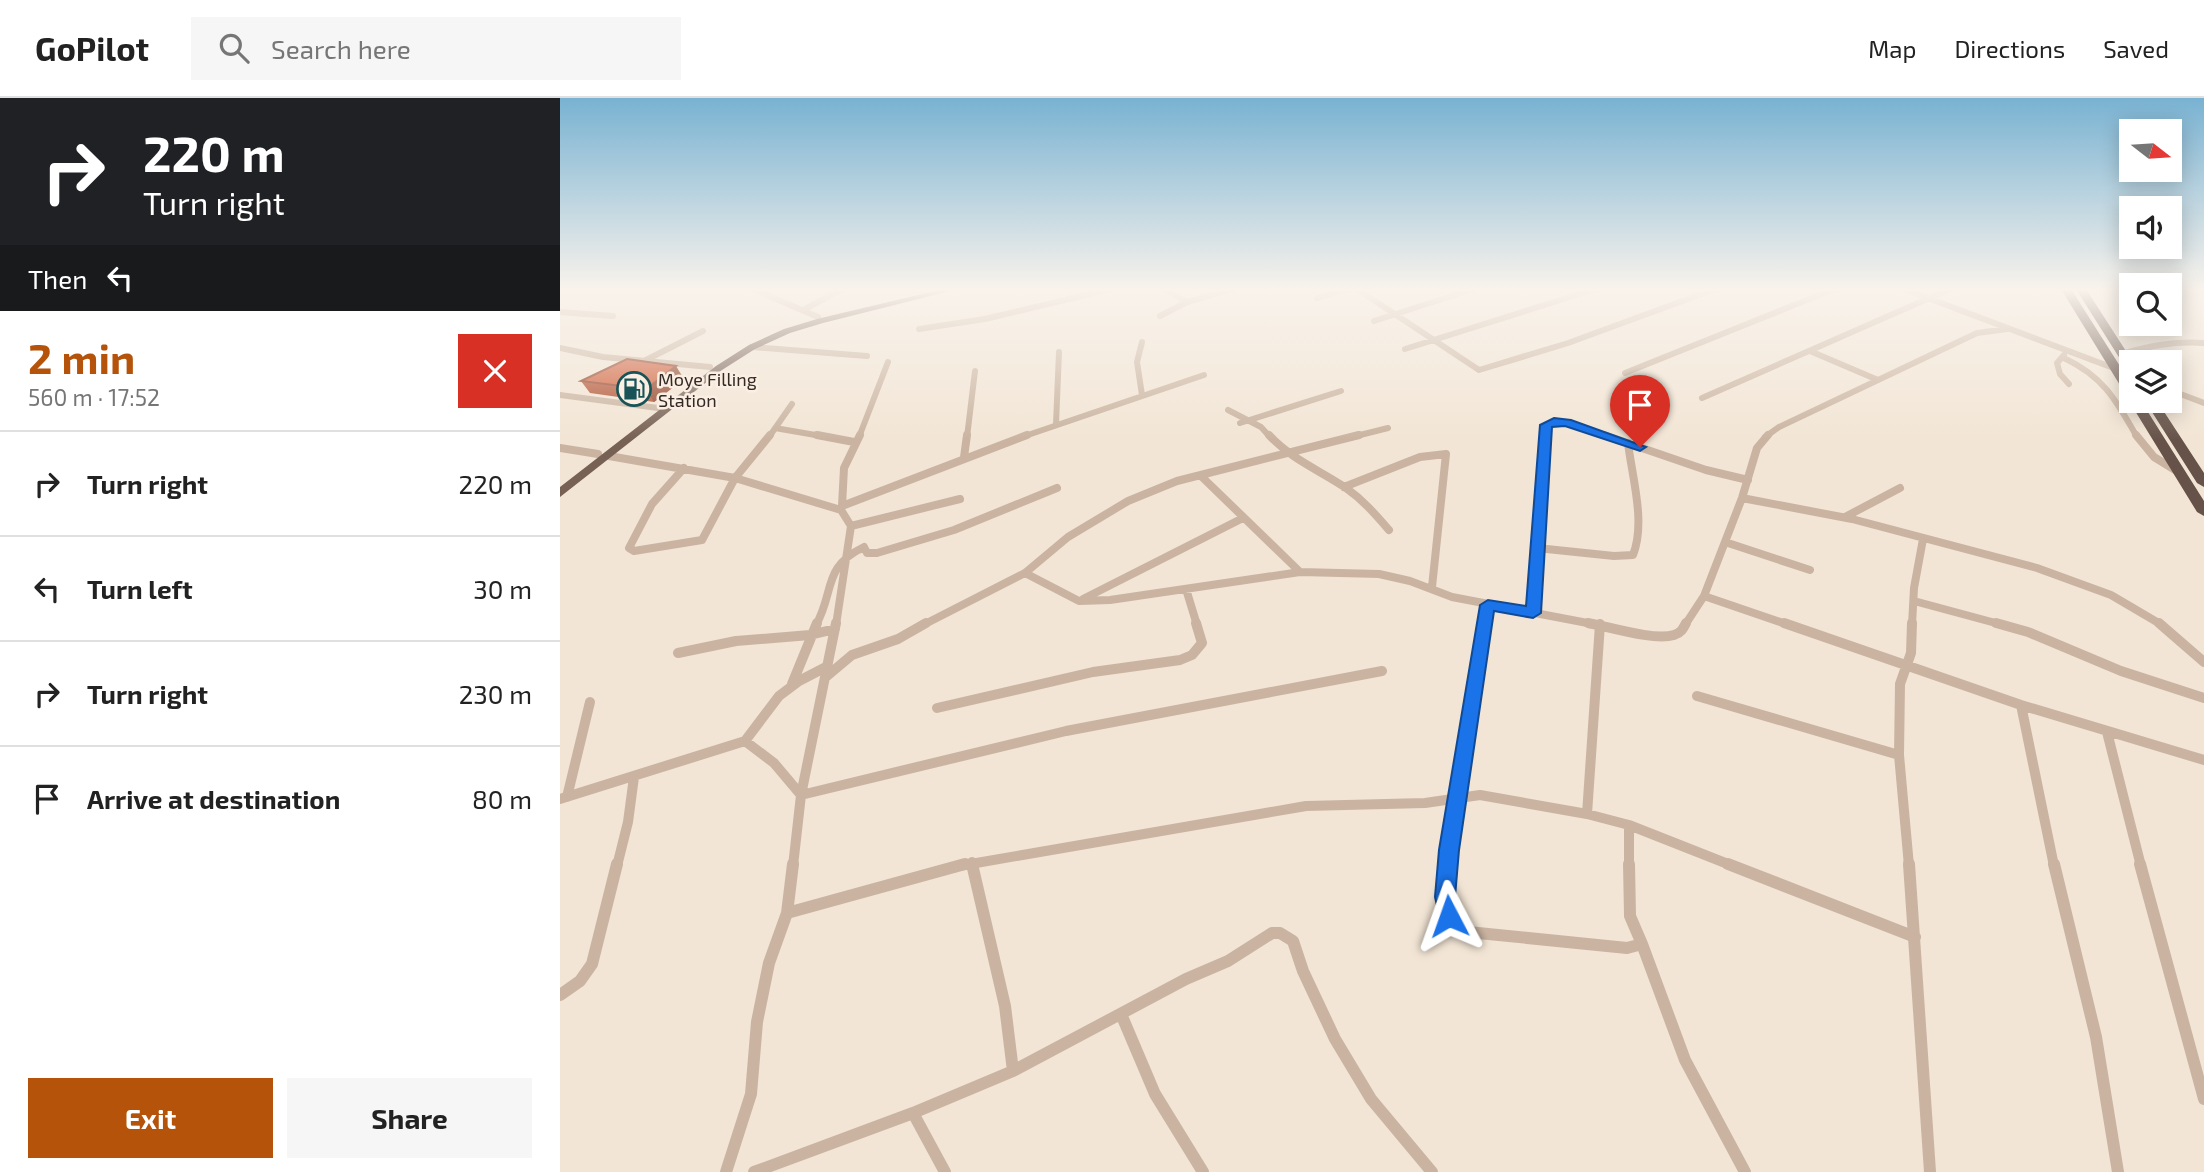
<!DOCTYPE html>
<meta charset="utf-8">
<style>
body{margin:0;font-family:"Exo 2",sans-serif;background:#f6f6f6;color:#222;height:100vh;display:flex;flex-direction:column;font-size:26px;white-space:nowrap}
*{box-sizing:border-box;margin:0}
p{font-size:23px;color:#767676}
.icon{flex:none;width:38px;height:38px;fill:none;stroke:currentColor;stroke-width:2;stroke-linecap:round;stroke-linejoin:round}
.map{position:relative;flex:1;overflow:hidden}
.side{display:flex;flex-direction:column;background:#fff;width:560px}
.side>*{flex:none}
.hud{background:#202124;color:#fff;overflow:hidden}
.needle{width:46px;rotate:107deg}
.buttons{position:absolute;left:1559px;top:21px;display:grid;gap:14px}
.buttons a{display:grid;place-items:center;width:63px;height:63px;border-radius:0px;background:#fff;box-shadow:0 4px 18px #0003;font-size:35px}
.pin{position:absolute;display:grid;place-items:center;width:60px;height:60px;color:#fff;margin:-72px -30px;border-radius:50% 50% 50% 0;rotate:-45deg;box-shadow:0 0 7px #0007}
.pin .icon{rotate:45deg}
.me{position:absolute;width:77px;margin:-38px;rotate:356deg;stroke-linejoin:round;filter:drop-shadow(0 0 5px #0008)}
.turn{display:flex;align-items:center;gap:24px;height:147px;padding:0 28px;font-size:32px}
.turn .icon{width:91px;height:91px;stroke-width:2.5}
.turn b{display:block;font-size:49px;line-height:60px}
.then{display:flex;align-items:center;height:66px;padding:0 28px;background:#0003;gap:14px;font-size:26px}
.round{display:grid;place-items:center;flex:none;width:74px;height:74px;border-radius:0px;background:#f6f6f6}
.summary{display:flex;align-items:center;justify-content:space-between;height:119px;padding:0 28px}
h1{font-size:42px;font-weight:700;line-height:52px;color:#b45309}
.button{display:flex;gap:14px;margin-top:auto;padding:14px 28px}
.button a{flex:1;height:80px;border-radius:0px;background:#b45309;color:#fff;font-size:28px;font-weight:700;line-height:80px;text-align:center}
.button a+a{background:#f6f6f6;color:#222}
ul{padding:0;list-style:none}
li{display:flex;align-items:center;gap:21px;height:105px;padding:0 28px;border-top:2px solid #e0e0e0}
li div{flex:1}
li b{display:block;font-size:26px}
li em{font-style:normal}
header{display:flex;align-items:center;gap:42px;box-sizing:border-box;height:98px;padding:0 35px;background:#fff;border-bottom:2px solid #e0e0e0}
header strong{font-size:33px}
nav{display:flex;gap:38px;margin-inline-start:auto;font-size:24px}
.search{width:490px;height:63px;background:#f6f6f6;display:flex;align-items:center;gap:18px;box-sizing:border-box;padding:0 24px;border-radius:0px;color:#767676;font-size:26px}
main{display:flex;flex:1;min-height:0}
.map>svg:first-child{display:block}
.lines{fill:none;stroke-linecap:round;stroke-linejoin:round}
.minor-far3{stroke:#cab4a1;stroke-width:6}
.minor-far2{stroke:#cab4a1;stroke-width:8}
.minor-far1{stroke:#cab4a1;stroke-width:10}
.minor{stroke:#cab4a1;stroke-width:12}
.primary{fill:#776054;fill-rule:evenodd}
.trunk{fill:#665248;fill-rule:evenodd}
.wall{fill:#b14f2f}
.shaded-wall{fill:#904026}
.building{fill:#ce5c37;stroke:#904026;stroke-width:2}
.route{fill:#1a73e8;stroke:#114b97;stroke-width:2}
.labels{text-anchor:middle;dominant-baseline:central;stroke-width:5;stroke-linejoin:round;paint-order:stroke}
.far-poi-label{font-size:18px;fill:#342924;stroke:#faefe2;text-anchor:start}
</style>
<header>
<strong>GoPilot</strong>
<div class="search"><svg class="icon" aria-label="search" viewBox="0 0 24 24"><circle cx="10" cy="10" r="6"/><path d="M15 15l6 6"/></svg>Search here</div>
<nav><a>Map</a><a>Directions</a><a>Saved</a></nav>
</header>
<main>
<section class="side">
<div class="hud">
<div class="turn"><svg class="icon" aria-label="right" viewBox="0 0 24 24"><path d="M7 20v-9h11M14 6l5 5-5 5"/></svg><div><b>220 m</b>Turn right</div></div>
<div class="then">Then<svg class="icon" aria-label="left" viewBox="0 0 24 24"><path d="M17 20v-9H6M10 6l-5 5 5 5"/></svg></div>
</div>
<div class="summary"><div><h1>2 min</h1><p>560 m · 17:52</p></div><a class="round" style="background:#d93025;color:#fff"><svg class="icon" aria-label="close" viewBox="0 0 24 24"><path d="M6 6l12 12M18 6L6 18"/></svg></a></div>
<ul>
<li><svg class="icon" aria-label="right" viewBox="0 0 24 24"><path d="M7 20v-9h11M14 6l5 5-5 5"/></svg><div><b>Turn right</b></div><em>220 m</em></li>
<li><svg class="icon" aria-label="left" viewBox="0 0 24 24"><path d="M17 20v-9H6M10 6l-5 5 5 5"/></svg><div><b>Turn left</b></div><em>30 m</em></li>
<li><svg class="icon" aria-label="right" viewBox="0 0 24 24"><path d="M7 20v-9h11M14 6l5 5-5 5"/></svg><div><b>Turn right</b></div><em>230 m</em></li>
<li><svg class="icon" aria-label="arrive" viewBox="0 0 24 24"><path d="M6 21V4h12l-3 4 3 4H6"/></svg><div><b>Arrive at destination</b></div><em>80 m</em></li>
</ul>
<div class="button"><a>Exit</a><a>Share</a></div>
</section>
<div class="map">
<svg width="1644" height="1074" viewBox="0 0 1644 1074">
<rect width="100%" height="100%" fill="#f2e5d5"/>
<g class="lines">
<path class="minor-far3" d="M193 191 258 219
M604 191 627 204
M797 191 919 272 1008 245 1155 191
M1344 191 1572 277
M757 200 787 191
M245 211 282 191
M0 214 53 218
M600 218 627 204 672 191
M814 223 913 191
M359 231 425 221 550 191
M582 244 577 264 582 297
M192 249 307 258
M0 250 43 259 150 269
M845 251 1035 191
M1250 253 1318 282
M1561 256C1589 248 1614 243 1644 245
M1504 257 1497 265 1500 276 1509 286
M1504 260C1544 279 1556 302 1577 339
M86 262 143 233
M1065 275 1274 191
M1610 292 1644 305
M0 297 98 310
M1142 300 1390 191
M668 312 701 329 710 339
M680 325 781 293
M496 326 499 254
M215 330 267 339
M209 339 232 306
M299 339 328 264
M407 339 415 273
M462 339 644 277
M792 339 828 330
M985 339 986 327C1006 319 1030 333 1049 339
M1205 339 1219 329 1417 235 1447 231"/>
<path class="minor-far2" d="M257 337 294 344
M709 337C731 361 759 372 786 390 803 402 815 416 829 432
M1044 337 1146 372 1188 382
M1576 337 1594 359 1620 375
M0 350 38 356
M49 358 175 380 281 412 291 428 276 527
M404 359 407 337
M124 370 92 406 69 450 74 453 142 442 175 380 210 337
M641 378 740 474
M784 389 860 359 886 356 872 489
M1182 400 1292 421 1477 470 1551 497 1602 527
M282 408 284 370 300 337
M281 412 282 408 467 337
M1285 419 1340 390
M291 428 400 401
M1165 444 1250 472
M977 450 1054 458 1073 457C1086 424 1072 379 1068 345
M465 475 519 503 550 502 740 474 819 476 850 483 892 499 1038 527
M626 491 637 527
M1144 498 1229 527
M523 501 683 420
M1354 503 1443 527
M973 515 985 337
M256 527C275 493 262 469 304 449L307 455H317L394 432 497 390
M363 527 465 475 508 439 568 403 617 383 799 337
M925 527 928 507
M1125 527 1144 498 1182 400 1197 350 1208 337
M1352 527 1354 490 1363 441"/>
<path class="minor-far1" d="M1028 525C1050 529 1094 543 1114 537 1121 535 1123 531 1126 525
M1224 525 1461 607 1644 662
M1436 525 1468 534 1561 573 1644 600
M1599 525 1644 564
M118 555 176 543 250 537 275 531
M267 578 292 557 338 541 366 525
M232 586 257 525
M1137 598 1339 657
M1461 607 1494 768
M377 610 533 574 620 562 632 557 642 545 636 525
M1547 634 1581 768
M185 643 214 665 241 697 506 633 822 573
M7 699 30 604
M0 701 185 643 219 598 239 583 266 569
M1027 716 1040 526
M1069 727V768
M412 764 413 768
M57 768 68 724 74 679
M233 768 241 697 276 525
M399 768 746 708 865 705 920 697 1027 716 1069 727 1173 768
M888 768 925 525
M1349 768 1339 657 1340 586 1351 555 1352 525"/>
<path class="minor" d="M412 766 445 908 453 973
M888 766C886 792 880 821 908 834L1067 850 1082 846 1070 818 1069 766
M1168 766 1355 839
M1349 766 1370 1074
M1494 766 1536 939 1558 1074
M1580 766 1644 1001
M227 815 405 766
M1082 846 1125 962 1185 1074
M0 897 20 883 32 866 57 766
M561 916 595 996 643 1074
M353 1015 385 1074
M166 1074 191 996 197 924 209 865 227 815 233 766
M194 1074 353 1015 453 973 626 881 668 863 712 835H720L733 843 743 873 775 941 811 1001 872 1074"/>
<path class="primary" d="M383 191H398L263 225 230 235 195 251 162 272 0 399V389L156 268 189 247 224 231 257 221Z"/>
<path class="trunk" d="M1501 191H1511L1572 287V300L1566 297Z
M1516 191H1526L1573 264 1572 275 1567 272Z
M1571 301 1572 303H1581L1644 403V418L1637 414 1569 303Z
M1585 303H1597L1644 375V389L1637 385Z"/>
</g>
<path class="wall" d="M124 281 94 304 30 295 21 283Z"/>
<path class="shaded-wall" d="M116 268 124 281 94 304 86 291Z"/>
<path class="building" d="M67 261 116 268 86 291 21 283Z"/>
<linearGradient id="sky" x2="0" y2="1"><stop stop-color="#79b2d2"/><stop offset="0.56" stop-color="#f9f3ec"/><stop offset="1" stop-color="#f9f3ec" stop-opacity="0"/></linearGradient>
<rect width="1644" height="342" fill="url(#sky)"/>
<path class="route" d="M994 320 1011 322 1086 349 1080 353 1005 328 992 329 981 515 973 520 934 513 899 752 895 799 899 818 896 825 889 827 881 825 875 799 879 752 920 507 928 502 966 508 980 327Z"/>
<defs>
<g id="fuel-ring" transform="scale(1.75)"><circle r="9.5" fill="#faefe2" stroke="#185358" stroke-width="1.5"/><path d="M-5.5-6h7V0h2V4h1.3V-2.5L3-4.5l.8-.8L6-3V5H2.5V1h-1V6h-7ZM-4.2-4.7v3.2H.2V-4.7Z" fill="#185358"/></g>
</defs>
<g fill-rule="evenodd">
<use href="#fuel-ring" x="74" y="291"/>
</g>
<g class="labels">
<g class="far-poi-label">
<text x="98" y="281">Moye Filling<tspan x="98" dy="21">Station</tspan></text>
</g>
</g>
</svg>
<div class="buttons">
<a><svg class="needle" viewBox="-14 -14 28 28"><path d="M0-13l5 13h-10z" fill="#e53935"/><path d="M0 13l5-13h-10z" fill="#767676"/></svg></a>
<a><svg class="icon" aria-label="sound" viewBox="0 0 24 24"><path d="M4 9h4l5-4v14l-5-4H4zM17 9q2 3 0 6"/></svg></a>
<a><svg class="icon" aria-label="search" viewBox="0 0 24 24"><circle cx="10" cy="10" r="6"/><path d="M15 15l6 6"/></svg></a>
<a><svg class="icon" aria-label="layers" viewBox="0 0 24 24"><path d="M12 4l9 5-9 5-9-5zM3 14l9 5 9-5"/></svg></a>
</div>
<div class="pin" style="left:1080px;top:349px;background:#d93025"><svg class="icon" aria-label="arrive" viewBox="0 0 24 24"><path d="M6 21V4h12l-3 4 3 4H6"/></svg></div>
<svg class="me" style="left:889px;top:818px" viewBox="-20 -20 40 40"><path d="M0-17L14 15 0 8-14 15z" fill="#1a73e8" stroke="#fff" stroke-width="4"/></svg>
</div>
</main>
